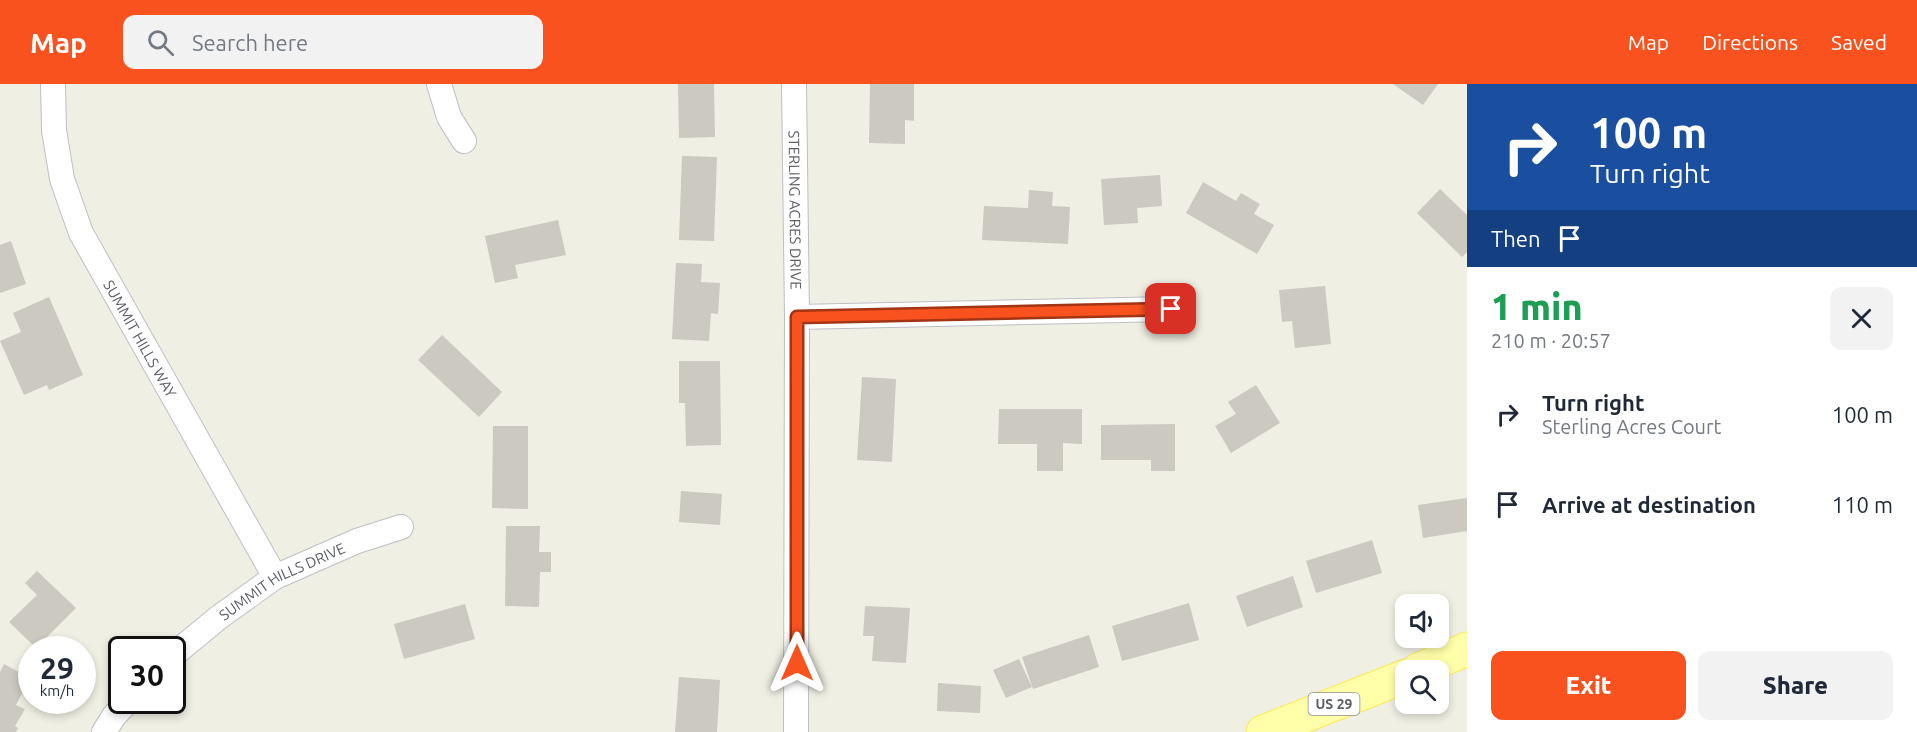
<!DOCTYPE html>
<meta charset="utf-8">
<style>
body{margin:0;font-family:Ubuntu,sans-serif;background:#f2f2f3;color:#1f2937;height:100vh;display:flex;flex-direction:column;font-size:22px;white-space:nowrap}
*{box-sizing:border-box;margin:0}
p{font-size:20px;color:#747a83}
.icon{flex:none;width:33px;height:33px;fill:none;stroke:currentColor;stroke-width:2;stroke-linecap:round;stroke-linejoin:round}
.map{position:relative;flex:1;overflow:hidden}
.panel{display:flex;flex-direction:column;background:#fff;width:450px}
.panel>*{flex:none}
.banner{background:#1a4fa0;color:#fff;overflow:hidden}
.tools{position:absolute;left:1395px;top:510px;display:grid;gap:12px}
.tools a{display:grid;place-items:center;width:54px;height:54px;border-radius:12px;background:#fff;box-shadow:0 3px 9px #0003;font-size:30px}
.speed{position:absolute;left:18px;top:552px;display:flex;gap:12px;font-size:30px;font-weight:700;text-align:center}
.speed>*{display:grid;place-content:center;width:78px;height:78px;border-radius:50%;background:#fff;box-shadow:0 3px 9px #0003;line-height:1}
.speed small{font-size:15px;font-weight:400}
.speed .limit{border:3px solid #111;border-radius:9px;background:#fff;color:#111}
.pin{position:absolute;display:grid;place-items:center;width:51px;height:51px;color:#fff;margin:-26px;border-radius:12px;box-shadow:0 3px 9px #0006}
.me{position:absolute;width:66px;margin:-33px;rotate:0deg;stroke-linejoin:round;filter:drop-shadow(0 0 4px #0008)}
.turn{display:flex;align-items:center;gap:21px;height:126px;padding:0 24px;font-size:27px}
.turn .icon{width:78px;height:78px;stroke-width:2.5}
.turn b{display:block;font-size:42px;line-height:51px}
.then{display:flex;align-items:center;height:57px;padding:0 24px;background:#0003;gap:12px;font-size:22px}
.round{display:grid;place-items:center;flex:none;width:63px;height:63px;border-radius:12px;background:#f2f2f3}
.overview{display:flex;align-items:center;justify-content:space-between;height:102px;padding:0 24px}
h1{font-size:36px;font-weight:800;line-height:45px;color:#1e9e55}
.action{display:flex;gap:12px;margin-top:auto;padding:12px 24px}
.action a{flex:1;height:69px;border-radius:12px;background:#fa521f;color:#fff;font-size:24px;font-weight:800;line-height:69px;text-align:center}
.action a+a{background:#f2f2f3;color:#1f2937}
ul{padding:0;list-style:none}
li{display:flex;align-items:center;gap:18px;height:90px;padding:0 24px}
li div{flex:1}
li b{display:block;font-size:22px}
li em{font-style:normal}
header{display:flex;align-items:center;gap:36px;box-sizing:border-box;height:84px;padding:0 30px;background:#fa521f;color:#fff}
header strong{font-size:28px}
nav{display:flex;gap:33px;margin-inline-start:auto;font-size:21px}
.search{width:420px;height:54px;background:#f2f2f3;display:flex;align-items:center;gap:15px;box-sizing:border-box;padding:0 21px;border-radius:12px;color:#747a83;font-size:22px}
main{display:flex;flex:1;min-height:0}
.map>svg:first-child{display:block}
.building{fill:#cbc9c0}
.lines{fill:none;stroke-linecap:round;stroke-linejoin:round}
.street-casing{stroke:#bdbfc6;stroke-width:26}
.primary-casing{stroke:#ffe94d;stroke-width:35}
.street{stroke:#fff;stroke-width:24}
.primary{stroke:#ffffa9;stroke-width:33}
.route-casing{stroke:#a23514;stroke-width:15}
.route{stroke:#fa521f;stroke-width:10}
.labels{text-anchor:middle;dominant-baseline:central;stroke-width:5;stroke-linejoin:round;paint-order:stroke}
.shield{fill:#fff;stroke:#8c8e94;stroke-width:1.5}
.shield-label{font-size:14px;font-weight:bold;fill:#5b5e66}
.street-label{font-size:15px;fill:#5b5e66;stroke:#fff}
</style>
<header>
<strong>Map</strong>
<div class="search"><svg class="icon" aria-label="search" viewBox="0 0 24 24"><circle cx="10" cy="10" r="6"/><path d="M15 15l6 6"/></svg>Search here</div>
<nav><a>Map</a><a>Directions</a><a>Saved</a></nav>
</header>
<main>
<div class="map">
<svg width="1467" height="648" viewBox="0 0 1467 648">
<rect width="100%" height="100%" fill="#f0efe3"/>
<path class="building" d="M678 0H714L715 53 679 54Z
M870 0H914V37L905 36V60L869 59Z
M1393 0H1438L1423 21Z
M682 72 717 73 714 157 679 156Z
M1160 91 1162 122 1137 124 1138 139 1104 141 1101 95Z
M1203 98 1236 117 1241 109 1260 120 1254 130 1274 141 1257 170 1186 129Z
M1440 105 1467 131V168L1462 173 1417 129Z
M1029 106 1053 108 1052 122 1070 123 1068 160 982 156 984 122 1028 124Z
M558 136 566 171 515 181 518 194 495 199 485 152Z
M11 157 26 200 0 209V161Z
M676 179 702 180 701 198 720 199 718 230 711 229 709 257 672 255Z
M1325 202 1331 260 1295 264 1292 237 1282 238 1279 206Z
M49 213 83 291 49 306 47 301 24 311 0 257 21 248 13 229Z
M442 251 502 308 479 333 418 276Z
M679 277H720L721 361 686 362 685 319H679Z
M862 293 896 295 892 378 857 376Z
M1256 301 1280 339 1231 369 1215 342 1236 330 1228 318Z
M999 325H1082V360L1063 359V387H1037V360H998Z
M1175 340V387H1151V376H1101V341Z
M493 342H528V425L492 424Z
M681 407 722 410 720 441 679 438Z
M1467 414V447L1423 454 1418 421Z
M506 442H540L539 468H551V488H540L539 523 505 522Z
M1372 456 1382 489 1316 509 1306 477Z
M37 487 76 524 36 564 9 538 37 511 25 499Z
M1293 492 1303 523 1247 543 1236 512Z
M1189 519 1199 556 1122 577 1112 542Z
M465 520 475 555 404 575 394 540Z
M865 522 910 524 906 579 872 577 874 552H863Z
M1089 551 1099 583 1033 605 1022 573Z
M1019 575 1032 603 1006 614 993 586Z
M4 580 30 594 16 621 25 625 15 642 18 644 16 648H0V588Z
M679 593 720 596 717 648H675Z
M938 599 981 602 980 629 937 627Z"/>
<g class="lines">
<g class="street-casing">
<g id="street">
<path id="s1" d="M53 0 54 46 62 95 81 149 275 493"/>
<path d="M439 0 449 33 464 57"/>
<path id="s2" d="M794 0 797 233 796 648"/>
<path d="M797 233 1171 225"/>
<path id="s3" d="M172 572 218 534 275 493 357 457 401 443"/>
<path d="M104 648 114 632 129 616"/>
</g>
</g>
<g class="primary-casing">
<path id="primary" d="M1418 586 1467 565
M1263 648 1406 592"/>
</g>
<use href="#street" class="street"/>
<use href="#primary" class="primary"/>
</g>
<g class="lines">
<g class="route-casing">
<path id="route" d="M797 579V233L1171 225"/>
</g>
<use href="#route" class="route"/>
</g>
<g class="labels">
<rect class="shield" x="1308.5" y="609" width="51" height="22" rx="4.5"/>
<g class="shield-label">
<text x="1334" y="620">US 29</text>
</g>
<g class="street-label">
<text stroke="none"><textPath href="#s2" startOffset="126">STERLING ACRES DRIVE</textPath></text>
<text stroke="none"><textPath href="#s1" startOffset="274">SUMMIT HILLS WAY</textPath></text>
<text stroke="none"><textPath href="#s3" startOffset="134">SUMMIT HILLS DRIVE</textPath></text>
</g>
</g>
</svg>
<div class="tools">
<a><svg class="icon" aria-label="sound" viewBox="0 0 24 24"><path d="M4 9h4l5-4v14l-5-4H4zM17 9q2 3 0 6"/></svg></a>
<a><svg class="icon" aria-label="search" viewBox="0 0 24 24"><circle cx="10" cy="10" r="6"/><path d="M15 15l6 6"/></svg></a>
</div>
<div class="speed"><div>29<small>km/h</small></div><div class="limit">30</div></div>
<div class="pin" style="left:1171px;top:225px;background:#d93025"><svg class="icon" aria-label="arrive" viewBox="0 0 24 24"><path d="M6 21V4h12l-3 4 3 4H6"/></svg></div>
<svg class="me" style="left:797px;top:579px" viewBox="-20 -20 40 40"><path d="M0-17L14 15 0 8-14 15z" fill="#fa521f" stroke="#fff" stroke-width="4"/></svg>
</div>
<section class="panel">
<div class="banner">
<div class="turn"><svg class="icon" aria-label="right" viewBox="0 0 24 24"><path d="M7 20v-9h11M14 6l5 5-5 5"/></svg><div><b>100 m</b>Turn right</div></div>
<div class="then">Then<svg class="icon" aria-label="arrive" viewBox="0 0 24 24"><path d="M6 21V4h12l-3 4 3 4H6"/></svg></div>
</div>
<div class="overview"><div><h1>1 min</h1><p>210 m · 20:57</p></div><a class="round"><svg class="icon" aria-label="close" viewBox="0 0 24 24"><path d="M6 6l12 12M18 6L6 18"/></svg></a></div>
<ul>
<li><svg class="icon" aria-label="right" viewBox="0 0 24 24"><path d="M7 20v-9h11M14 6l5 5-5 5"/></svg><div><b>Turn right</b><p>Sterling Acres Court</p></div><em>100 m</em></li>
<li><svg class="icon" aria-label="arrive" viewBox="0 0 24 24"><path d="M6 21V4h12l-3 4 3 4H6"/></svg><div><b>Arrive at destination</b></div><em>110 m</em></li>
</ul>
<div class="action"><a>Exit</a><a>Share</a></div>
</section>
</main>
